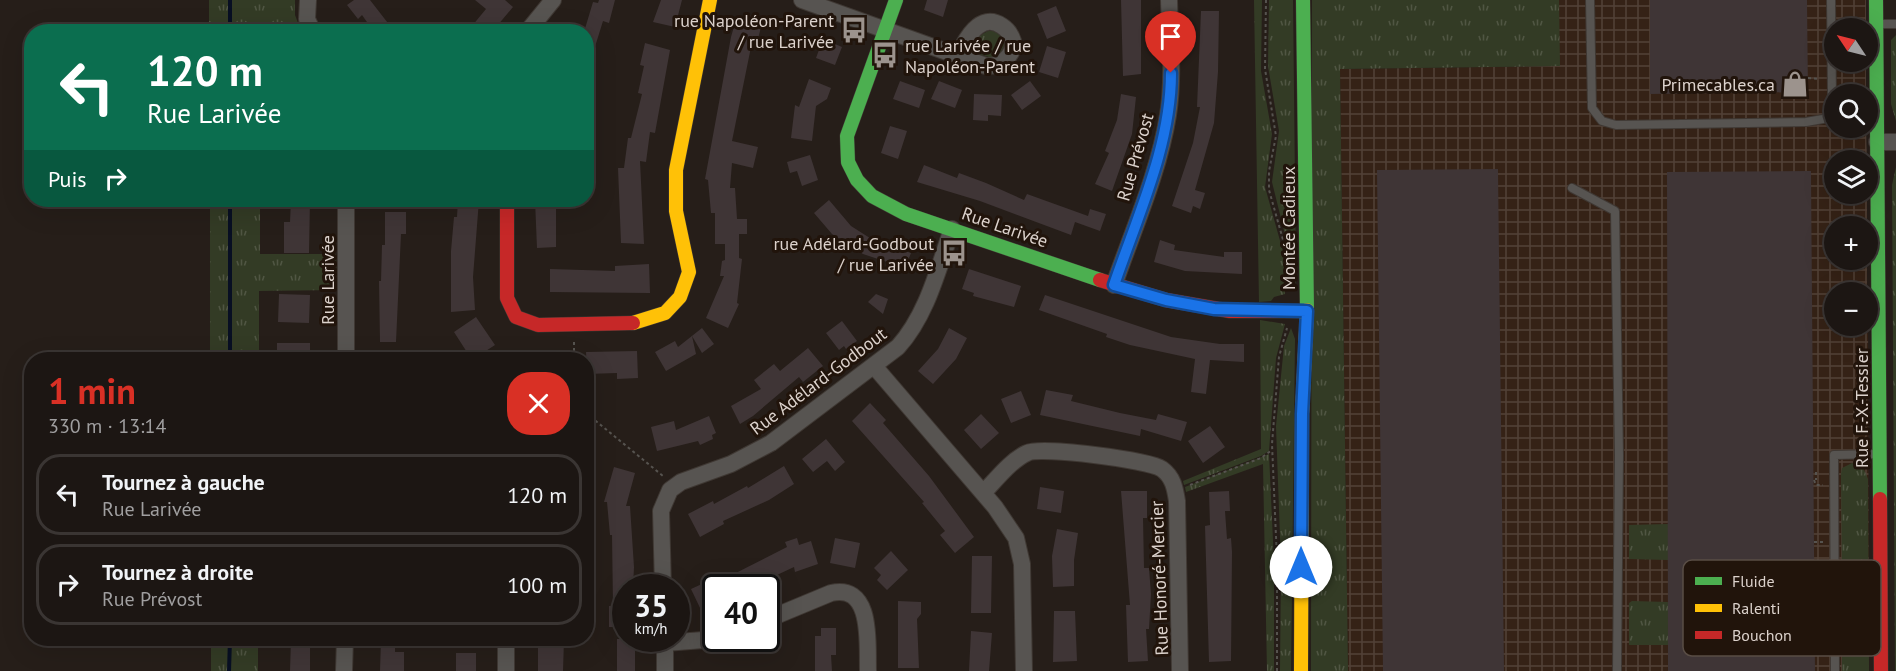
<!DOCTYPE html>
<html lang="fr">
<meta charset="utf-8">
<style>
body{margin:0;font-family:"PT Sans",sans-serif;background:#251f1c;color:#f1f3f6;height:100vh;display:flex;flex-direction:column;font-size:22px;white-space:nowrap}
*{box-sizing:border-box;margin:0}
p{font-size:20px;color:#a09fa0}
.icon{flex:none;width:33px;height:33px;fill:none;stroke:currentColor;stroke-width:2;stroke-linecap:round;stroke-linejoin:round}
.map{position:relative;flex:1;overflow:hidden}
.drawer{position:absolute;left:24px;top:352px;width:570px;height:294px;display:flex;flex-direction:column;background:#1c1613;border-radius:24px;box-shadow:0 6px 24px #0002,0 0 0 2px #3a3533}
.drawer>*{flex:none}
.banner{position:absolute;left:24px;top:24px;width:570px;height:183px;border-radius:24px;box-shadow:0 6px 24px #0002,0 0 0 2px #3a3533;background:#0b6e4f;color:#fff;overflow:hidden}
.needle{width:39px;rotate:305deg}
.fabs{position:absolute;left:1824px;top:18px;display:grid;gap:12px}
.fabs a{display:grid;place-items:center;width:54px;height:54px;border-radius:50%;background:#1c1613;box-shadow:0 6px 24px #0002,0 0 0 2px #3a3533;font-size:30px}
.speed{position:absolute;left:612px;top:574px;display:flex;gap:12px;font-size:30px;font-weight:700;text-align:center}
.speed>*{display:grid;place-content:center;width:78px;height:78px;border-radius:50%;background:#1c1613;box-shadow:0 6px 24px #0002,0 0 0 2px #3a3533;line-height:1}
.speed small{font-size:15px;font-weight:400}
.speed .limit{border:3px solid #111;border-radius:9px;background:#fff;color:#111}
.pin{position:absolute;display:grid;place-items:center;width:51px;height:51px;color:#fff;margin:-62px -26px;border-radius:50% 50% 50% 0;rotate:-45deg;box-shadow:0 0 6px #0007}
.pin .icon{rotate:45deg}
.me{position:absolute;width:66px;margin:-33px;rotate:0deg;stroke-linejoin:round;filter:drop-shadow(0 0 4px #0008)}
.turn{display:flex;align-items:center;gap:21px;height:126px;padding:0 24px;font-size:27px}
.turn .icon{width:78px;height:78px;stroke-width:2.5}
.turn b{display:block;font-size:42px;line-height:51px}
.then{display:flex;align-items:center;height:57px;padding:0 24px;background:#0003;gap:12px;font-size:22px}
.round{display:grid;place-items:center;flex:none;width:63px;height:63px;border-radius:24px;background:#251f1c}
.headline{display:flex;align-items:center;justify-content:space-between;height:102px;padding:0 24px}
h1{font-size:36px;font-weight:800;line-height:45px;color:#d93025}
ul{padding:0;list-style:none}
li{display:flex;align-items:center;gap:18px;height:81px;margin:0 12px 9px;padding:0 12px;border:3px solid #3a3533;border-radius:24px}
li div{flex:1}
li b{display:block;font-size:22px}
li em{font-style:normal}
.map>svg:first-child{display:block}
.industrial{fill:url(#industrial-grid)}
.grass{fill:url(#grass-tufts)}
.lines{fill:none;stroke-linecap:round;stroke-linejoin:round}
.stream{stroke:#080f23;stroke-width:4}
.building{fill:#3f3536}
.lane-casing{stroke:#3f3833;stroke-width:10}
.street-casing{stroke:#3f3833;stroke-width:18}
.fast-casing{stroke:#3f3833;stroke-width:15}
.slow-casing{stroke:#3f3833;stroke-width:15}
.jam-casing{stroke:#3f3833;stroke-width:15}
.path{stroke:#56534f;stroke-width:2;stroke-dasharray:3 3;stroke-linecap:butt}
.lane{stroke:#575451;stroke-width:8}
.street{stroke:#575451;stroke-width:16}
.fast{stroke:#4caf50;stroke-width:14}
.slow{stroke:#ffc107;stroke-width:14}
.jam{stroke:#c62828;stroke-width:14}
.route-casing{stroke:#114b97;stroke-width:15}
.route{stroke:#1a73e8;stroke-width:10}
.labels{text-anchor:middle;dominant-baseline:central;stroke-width:6;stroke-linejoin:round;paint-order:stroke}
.poi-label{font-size:18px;fill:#dcd2cc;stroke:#21140b;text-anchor:end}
.street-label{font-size:18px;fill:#dcd2cc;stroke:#21140b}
.key{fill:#21140b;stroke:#594d45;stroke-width:1.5}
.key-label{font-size:16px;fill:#dcd2cc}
</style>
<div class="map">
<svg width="1896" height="671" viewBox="0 0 1896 671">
<defs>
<pattern id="industrial-grid" width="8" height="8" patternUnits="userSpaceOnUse" patternTransform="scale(1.5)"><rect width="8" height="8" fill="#352216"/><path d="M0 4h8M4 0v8" fill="none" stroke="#524137"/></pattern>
<pattern id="grass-tufts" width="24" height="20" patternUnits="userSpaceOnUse" patternTransform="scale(1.5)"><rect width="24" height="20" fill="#333b25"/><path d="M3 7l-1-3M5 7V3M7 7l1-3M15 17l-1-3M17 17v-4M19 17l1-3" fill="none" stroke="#505643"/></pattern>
</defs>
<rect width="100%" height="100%" fill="#261e19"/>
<path class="industrial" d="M1559 0H1866V28H1834V62H1866V94H1834V128H1866L1867 160H1834V194H1867V226H1834V260H1867V292H1834V326H1868V300L1869 671H1348L1340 69 1559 66Z"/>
<path class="grass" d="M209 0H295V15L301 31H209Z
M1254 0H1262L1261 71 1272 134 1265 187 1284 255 1285 294 1274 297 1271 301 1259 302Z
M1269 0H1293L1296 282 1291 289 1290 255 1272 182 1279 131 1268 66Z
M1312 0H1559L1560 66 1340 69 1348 671H1311Z
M988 31H995L1004 39V46L998 57 992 58 973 52 979 36Z
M1896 35V121L1891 104V40Z
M1896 167V671H1895L1892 185Z
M210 200H260V254H336L337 290 259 291V360H210Z
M1260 320 1285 324 1276 358 1269 451 1261 456 1184 485 1183 481 1261 449Z
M1291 328 1295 339 1291 671H1280L1281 564 1276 426 1284 346Z
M1269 454 1274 563V671H1267L1263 464 1186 492 1185 487Z
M1852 463 1863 467 1868 479 1869 671H1842V648L1854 647 1855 588H1842L1841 474 1842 468Z
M1668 524V560L1629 559V525Z
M1632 601 1668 602V645H1629V603Z
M211 639H258V671H211Z"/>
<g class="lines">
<path class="stream" d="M230 0V32
M230 200V360
M229 671 230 639"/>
</g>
<path class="building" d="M354 0H370L391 27 385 32H374L362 15 358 19 347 5Z
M475 0H505L513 7 492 32H467L486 9Z
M599 0H615L609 23 603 21 589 66 586 65V32H584L593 2 598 3Z
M661 0H682L675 27 653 22Z
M927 0H948L943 17 924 10Z
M1121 0H1141V74L1123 76Z
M1650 0H1807L1808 92 1650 94Z
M1056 6 1066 31 1047 39 1037 14Z
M1201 11H1219L1218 72 1214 123 1195 190 1205 193 1200 209 1193 206 1191 213 1172 206 1193 143 1200 107H1197Z
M744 14 763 19 757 43 752 42 732 141 758 147 753 168 732 163 730 188H735L737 219H747V234H739V258L742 259 737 303 739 304 728 328 706 318 724 276H720L722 261 725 260V244H715V213H711L708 180 705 179 731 37 735 23 741 24Z
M823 39 842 47 835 65 816 58Z
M645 43 670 50 655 133 650 132 646 162 640 161 644 244 621 243 618 168H624L628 138H631L642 94 638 93 644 66 640 65Z
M1047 46 1066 52 1058 78 1039 72Z
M809 79 831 88 827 99 816 106 812 141 791 138 795 105 799 107Z
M900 81 925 90 919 108 893 99Z
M939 81 962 90 955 108 931 99Z
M1030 81 1041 96 1022 110 1011 95Z
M974 94 1002 95 1001 116 988 115V121L973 120Z
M1121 94 1136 97 1132 134 1112 191 1095 184 1109 153 1105 151 1117 120Z
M890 126 907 131 898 159 881 153Z
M810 155 818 180 802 186 797 171 790 173 787 162Z
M924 165 957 178 959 173 986 183 1024 200 1027 194 1088 216 1090 209 1106 214 1100 231 1075 222 1071 235 980 201 917 182Z
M1498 169 1504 671H1383L1377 170Z
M1811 171 1815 671H1668L1667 172Z
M291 200H310L309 253H284V222H290Z
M458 200H479L473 277 475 310 451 312V251L454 217H457Z
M535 200H556V247L537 248Z
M829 200 851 226 884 247 885 244 911 253 905 268 863 254 832 234 814 213Z
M385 212H406V234H401L396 342H380L379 281H381L382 245H385Z
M1160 240 1175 245 1174 250 1224 257V252H1242V274L1185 271 1154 262Z
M649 264 650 293 550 292V269L615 271V266Z
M969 269 1021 286 1014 307 973 296 974 293 962 289Z
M279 294 310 295 309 323 278 322Z
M876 294 888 299 883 314 868 302Z
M1045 295 1171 337 1220 344H1244V362L1210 360 1206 394 1191 392 1195 359 1130 345 1106 337 1107 334 1039 310Z
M476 317 495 345 472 360 454 332Z
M842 321 857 341 846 349 844 346 839 350 826 333Z
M702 328 714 344 702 353 692 336 696 354 666 371 655 352 675 341 678 347Z
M949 328 967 338 956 359 933 384 918 371 938 349Z
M277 343H310V360H277Z
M808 348 823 366 803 382 799 377 753 416 740 424 731 406 761 389 754 380 774 364 780 371Z
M637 351 638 378 617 379V373L587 374 586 352Z
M1046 390 1073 395 1071 401 1120 413 1156 420 1158 414 1187 422 1181 441 1141 429 1140 436 1040 415Z
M1021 391 1031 415 1011 423 1001 399Z
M870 403 886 420 883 423 929 476 974 537 955 553 940 535 945 531 922 503 924 502 852 421Z
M981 414 999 433 981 449 964 430Z
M709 416 716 433 712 435 713 439 700 445 698 441 657 451 651 427 674 421 676 430Z
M1210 426 1225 447 1203 463 1188 441Z
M826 439 845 462 835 471 827 461 813 472 802 459Z
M784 466 794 484 769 500 723 521 724 524 700 537 688 514 713 501 714 504 747 486 748 488Z
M614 467 635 473 626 506H630L634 567 633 588H626V627H609V606H613L612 535H610L607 502H604Z
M1040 487 1064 491 1061 513 1037 509Z
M1121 491H1147V518H1143L1144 568H1149L1151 594 1149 629H1146L1148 661 1128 662 1126 605H1130Z
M1229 491 1230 511H1225L1227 539 1231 538 1232 552 1231 661 1209 662 1205 526 1210 525 1209 492Z
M1057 529 1078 533 1074 560V586L1053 587 1052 556Z
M797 538 799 545 811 541 818 564 795 572 794 567 749 588H716V603L701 610 691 589 704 583 706 588 726 578 787 547 785 542Z
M835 538 860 543 855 568 830 563Z
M891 551 908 570 887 590 877 580 881 575 874 568Z
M972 556H992L991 613H971Z
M898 601 921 602V614L917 619 919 668H898Z
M1054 611H1075L1077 661 1053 662Z
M821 628H836V655H831L832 671H815V636H821Z
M971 631 992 633 989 671H969Z
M291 639H310V671H290Z
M381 639H395V652H404V671H380Z
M538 639 564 640 563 671H538Z
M617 639H635V671H617Z
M456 653H476V671H456Z"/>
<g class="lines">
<g class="lane-casing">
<path id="lane" d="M1590 0 1592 108 1602 121 1616 125 1806 122 1823 119 1834 112
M1831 0 1832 97 1834 107
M1878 24H1896
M1572 188 1615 211 1619 455 1617 671
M1835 671 1834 455 1878 454"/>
</g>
<g class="street-casing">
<path id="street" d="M308 0 307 19 313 32
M802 0 986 66C1001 67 1014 56 1013 41 1011 34 1008 30 1002 26 980 11 965 40 958 56
M527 32 553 0
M1877 142H1896
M346 200V360
M1114 285C1133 230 1159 172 1168 115 1174 77 1170 38 1169 0
M874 366 995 507 1016 538 1022 564 1024 671
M983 493C996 480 1010 461 1027 453 1041 446 1148 460 1162 469 1173 477 1175 488 1177 501L1180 671
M663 588 661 511 670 490 681 482 731 464 771 443 898 347C927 315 938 269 952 229
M766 620 831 593C874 583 867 646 868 671
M665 639V671
M665 643 716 639
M344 671 345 639
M506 671V639"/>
</g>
<g class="fast-casing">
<path id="fast" d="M896 0 847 136 848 162 857 180 872 196 906 214 1100 280
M1303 0 1307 310
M1876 0 1880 499"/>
</g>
<g class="slow-casing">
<path id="slow" d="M633 323 665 313 680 297 689 272 676 211V170L710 0
M1301 671 1302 414 1307 310"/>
</g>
<g class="jam-casing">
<path id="jam" d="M507 200V298L516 317 538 325 633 323
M1100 280 1166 300 1230 311H1307
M1880 499 1881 671"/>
</g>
<path class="path" d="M1266 0 1265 69 1276 136 1269 171V190L1287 254
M1808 78 1820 79
M574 342V360
M586 413 663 476
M1816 472V480
M1814 480 1816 485H1823
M1190 485 1261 458 1272 450
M1814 542H1823
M1815 621H1824
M1815 655 1824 654
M1277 671V560L1272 444 1279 357 1287 328"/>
<use href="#lane" class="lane"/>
<use href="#street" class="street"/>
<use href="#fast" class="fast"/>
<use href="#slow" class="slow"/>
<use href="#jam" class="jam"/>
</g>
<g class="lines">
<g class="route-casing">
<path id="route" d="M1171 73C1171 146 1137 217 1114 285L1166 300 1214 309 1307 311 1302 414 1301 567"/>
</g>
<use href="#route" class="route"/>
</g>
<defs>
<g id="bus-bare" transform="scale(2.07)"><path d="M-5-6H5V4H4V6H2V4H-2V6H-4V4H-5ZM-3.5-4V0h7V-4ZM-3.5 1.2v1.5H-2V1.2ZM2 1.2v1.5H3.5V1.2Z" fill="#9c938d" stroke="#21140b" stroke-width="2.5" paint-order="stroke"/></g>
<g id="shop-bare" transform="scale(2.07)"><path d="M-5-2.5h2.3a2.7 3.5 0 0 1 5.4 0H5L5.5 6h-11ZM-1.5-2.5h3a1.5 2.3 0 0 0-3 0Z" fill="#9c938d" stroke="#21140b" stroke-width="2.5" paint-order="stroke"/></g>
</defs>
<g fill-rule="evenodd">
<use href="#bus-bare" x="854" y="30"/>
<use href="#bus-bare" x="885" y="55"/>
<use href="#shop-bare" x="1795" y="84"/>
<use href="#bus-bare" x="954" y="253"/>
</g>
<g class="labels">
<g class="poi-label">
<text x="834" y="20">rue Napoléon-Parent<tspan x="834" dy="21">/ rue Larivée</tspan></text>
<text x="905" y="45" text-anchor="start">rue Larivée / rue<tspan x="905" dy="21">Napoléon-Parent</tspan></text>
<text x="1775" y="84">Primecables.ca</text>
<text x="934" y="243">rue Adélard-Godbout<tspan x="934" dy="21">/ rue Larivée</tspan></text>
</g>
<g class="street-label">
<text transform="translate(1135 157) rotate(-74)">Rue Prévost</text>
<text transform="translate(1005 227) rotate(19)">Rue Larivée</text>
<text transform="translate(1288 228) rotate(-90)">Montée Cadieux</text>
<text transform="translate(327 280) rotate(-90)">Rue Larivée</text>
<text transform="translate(818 381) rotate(-37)">Rue Adélard-Godbout</text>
<text transform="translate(1861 408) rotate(-90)">Rue F.-X.-Tessier</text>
<text transform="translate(1159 578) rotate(-92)">Rue Honoré-Mercier</text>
</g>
</g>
<rect x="1683" y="560" width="198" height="96" rx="9" class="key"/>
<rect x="1695" y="577" width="27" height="8" fill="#4caf50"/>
<rect x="1695" y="604" width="27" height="8" fill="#ffc107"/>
<rect x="1695" y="631" width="27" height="8" fill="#c62828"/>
<g class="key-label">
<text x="1732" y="587">Fluide</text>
<text x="1732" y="614">Ralenti</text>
<text x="1732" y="641">Bouchon</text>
</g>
</svg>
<div class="fabs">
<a><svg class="needle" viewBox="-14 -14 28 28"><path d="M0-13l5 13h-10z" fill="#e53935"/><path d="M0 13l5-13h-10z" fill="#a09fa0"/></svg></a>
<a><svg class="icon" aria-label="search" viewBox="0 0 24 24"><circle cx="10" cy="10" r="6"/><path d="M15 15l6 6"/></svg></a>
<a><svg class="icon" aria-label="layers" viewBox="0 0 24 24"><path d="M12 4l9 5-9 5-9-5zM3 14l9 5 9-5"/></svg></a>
<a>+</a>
<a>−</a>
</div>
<div class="speed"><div>35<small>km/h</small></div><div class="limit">40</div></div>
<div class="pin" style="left:1171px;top:73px;background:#d93025"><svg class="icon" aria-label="arrive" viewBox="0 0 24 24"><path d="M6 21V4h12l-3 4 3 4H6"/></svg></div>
<svg class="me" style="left:1301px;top:567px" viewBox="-20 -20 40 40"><circle r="19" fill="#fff"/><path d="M0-13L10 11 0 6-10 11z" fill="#1a73e8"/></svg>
<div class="banner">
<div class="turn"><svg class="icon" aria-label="left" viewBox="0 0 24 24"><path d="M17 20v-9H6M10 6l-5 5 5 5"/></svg><div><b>120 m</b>Rue Larivée</div></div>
<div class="then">Puis<svg class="icon" aria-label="right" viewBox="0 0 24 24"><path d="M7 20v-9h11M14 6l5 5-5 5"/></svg></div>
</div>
<section class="drawer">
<div class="headline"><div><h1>1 min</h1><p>330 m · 13:14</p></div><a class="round" style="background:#d93025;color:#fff"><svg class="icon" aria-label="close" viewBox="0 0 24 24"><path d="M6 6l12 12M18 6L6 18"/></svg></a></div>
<ul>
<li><svg class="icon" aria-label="left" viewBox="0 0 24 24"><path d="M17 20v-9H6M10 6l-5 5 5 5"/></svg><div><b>Tournez à gauche</b><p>Rue Larivée</p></div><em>120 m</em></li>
<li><svg class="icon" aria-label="right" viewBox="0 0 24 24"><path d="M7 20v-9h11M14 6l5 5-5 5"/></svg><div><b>Tournez à droite</b><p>Rue Prévost</p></div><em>100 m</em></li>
</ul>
</section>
</div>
